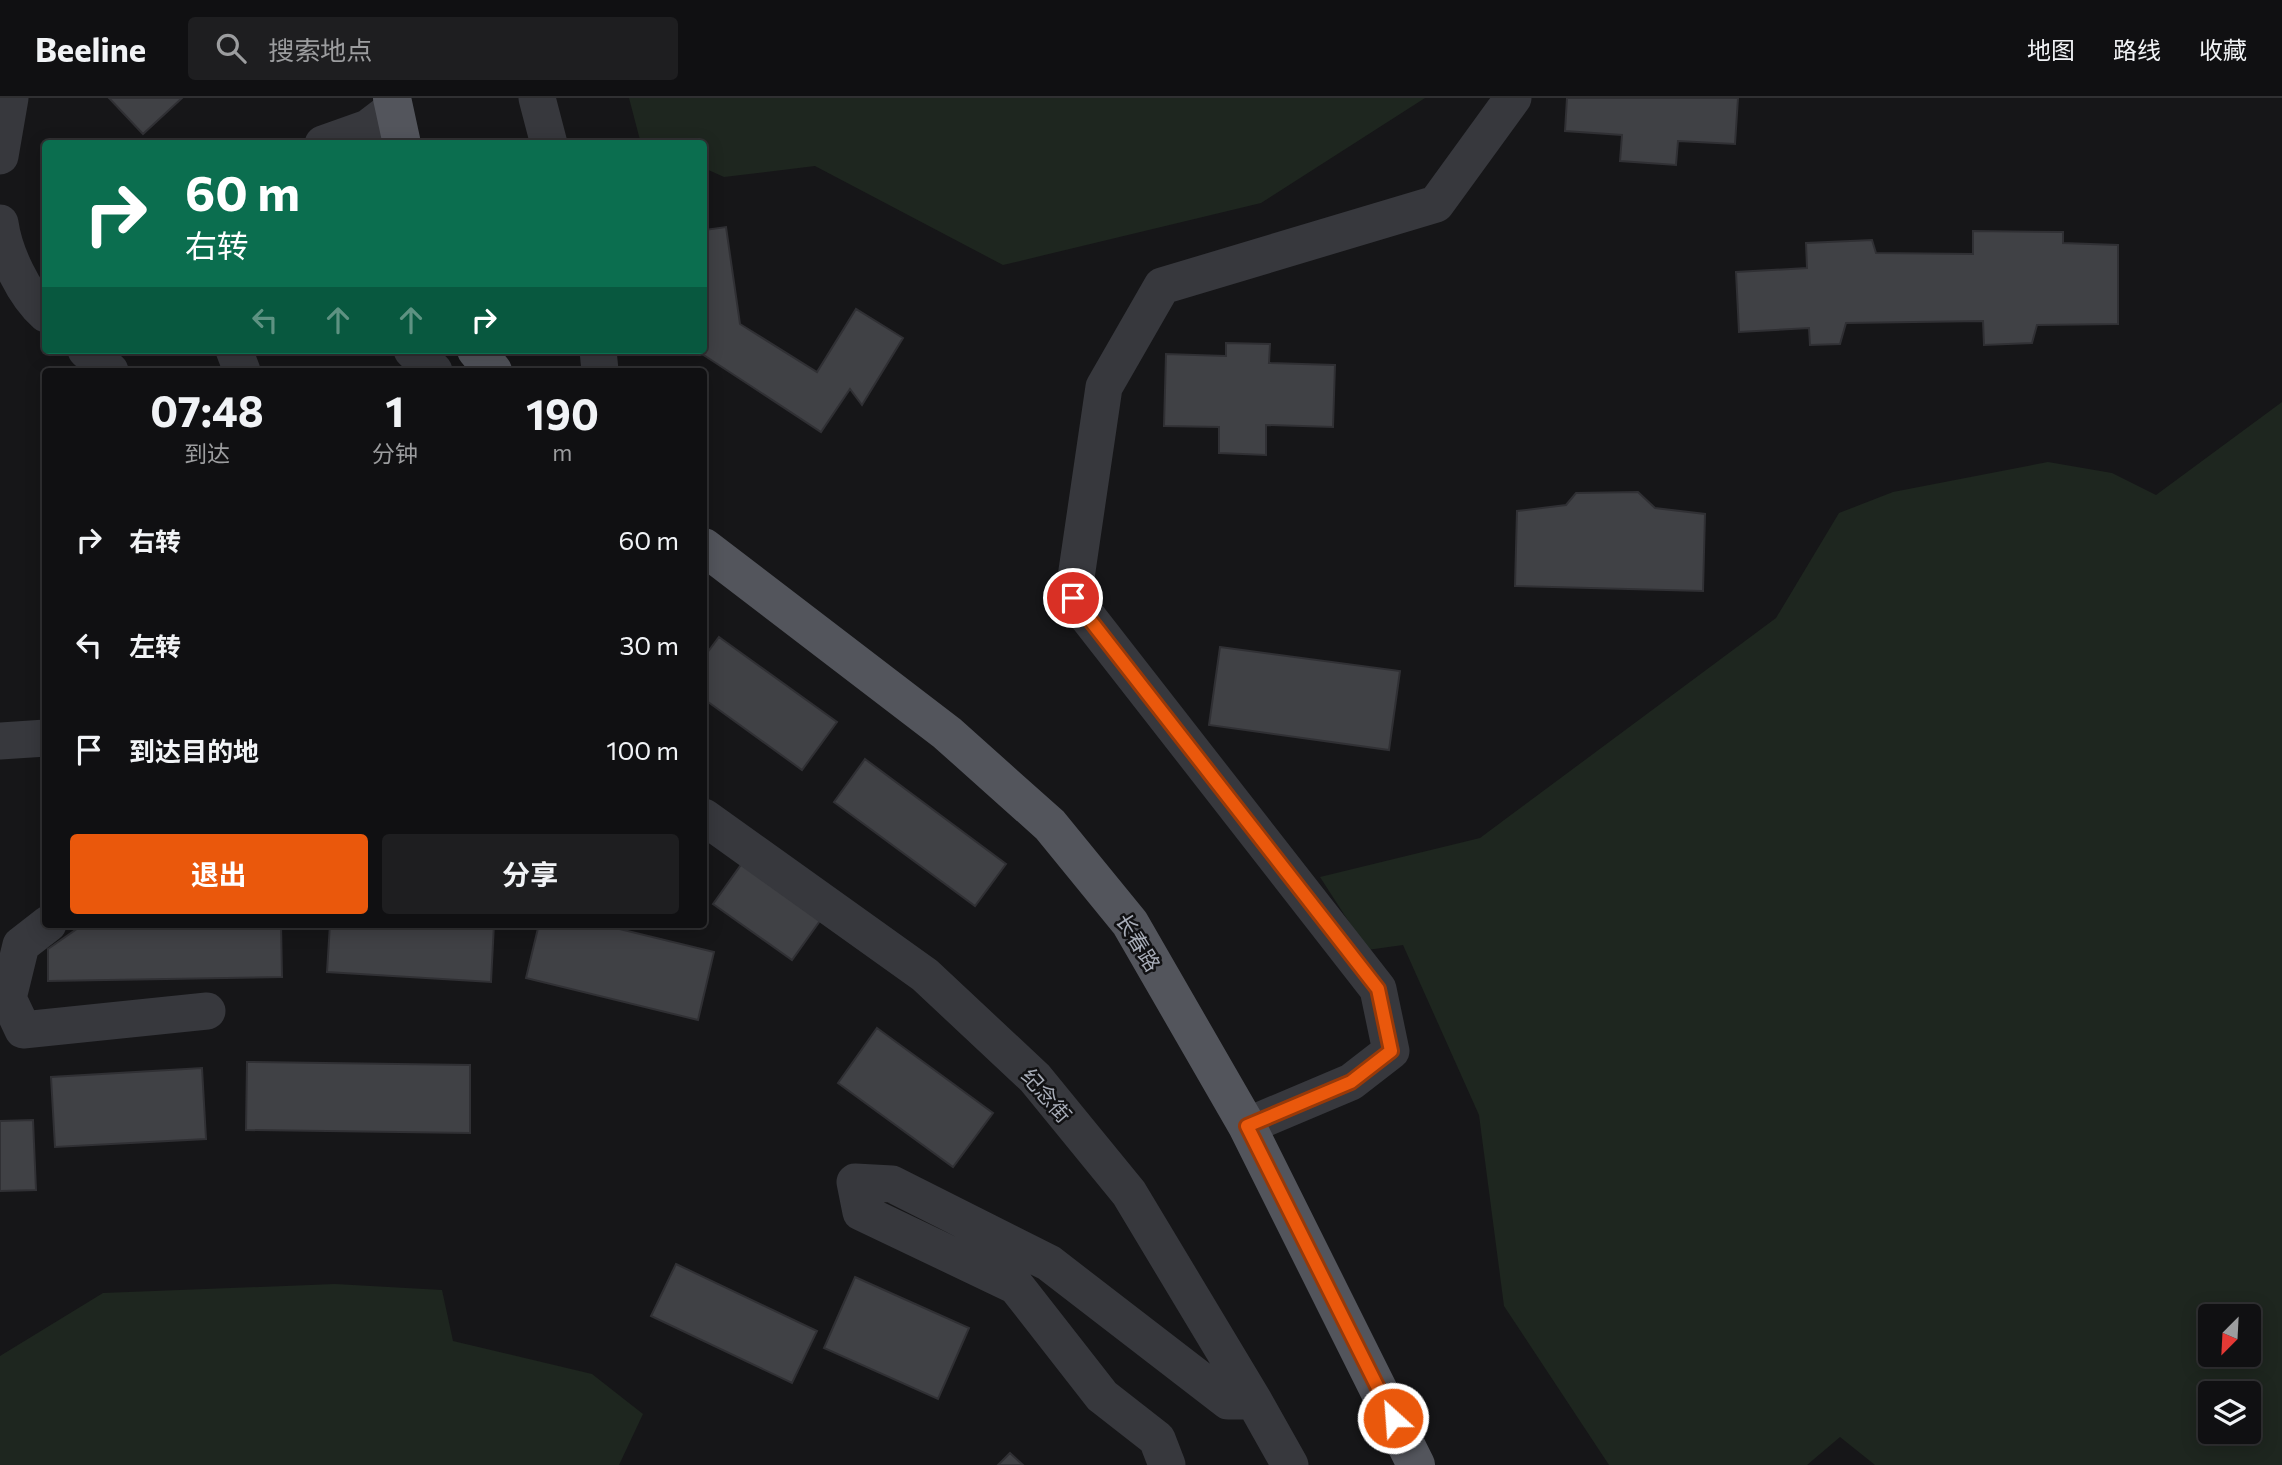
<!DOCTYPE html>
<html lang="zh">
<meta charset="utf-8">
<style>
body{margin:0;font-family:Commissioner,"Noto Sans SC",sans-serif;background:#1e1e20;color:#f1f3f6;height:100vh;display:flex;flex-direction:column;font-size:26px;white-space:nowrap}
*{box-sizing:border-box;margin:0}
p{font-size:23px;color:#9c9d9f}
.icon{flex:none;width:38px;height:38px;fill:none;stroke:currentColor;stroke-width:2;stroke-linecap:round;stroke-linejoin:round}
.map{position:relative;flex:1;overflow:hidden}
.drawer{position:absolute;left:42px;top:270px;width:665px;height:560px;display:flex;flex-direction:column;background:#101012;border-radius:7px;box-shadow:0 4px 18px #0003,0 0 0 2px #303032}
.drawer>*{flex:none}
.guide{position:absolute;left:42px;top:42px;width:665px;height:214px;border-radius:7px;box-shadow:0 4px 18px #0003,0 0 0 2px #303032;background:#0b6e4f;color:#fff;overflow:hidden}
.needle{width:46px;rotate:204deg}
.tools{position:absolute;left:2198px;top:1206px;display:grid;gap:14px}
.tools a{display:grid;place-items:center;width:63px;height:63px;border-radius:7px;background:#101012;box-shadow:0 4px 18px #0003,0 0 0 2px #303032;font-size:35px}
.pin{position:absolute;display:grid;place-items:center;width:60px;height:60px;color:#fff;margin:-30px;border:4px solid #fff;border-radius:50%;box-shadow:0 2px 7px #0007}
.me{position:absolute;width:77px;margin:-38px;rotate:334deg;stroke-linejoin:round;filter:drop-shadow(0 0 5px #0008)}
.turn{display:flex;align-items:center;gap:24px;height:147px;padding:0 28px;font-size:32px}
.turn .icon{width:91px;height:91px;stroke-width:2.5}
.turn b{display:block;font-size:49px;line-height:60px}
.lanes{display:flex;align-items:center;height:66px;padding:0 28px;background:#0003;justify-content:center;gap:35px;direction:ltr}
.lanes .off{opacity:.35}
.eta{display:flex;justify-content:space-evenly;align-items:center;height:119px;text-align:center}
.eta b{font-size:42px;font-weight:700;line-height:49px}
.action{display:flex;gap:14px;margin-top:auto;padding:14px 28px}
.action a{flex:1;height:80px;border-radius:7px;background:#ea580c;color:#fff;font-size:28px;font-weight:700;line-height:80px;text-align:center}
.action a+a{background:#1e1e20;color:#f1f3f6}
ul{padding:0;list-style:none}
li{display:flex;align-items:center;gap:21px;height:105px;padding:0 28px}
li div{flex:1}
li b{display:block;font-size:26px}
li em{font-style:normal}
header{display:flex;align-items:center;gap:42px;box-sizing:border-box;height:98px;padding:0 35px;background:#101012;border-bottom:2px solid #303032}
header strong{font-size:33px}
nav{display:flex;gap:38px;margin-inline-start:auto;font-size:24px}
.search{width:490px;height:63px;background:#1e1e20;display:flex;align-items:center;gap:18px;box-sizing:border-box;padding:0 24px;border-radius:7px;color:#9c9d9f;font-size:26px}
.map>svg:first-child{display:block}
.green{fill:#1e261f;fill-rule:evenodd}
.building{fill:#404145;stroke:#303034;stroke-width:2}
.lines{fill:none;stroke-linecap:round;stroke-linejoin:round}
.minor{stroke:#37383d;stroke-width:37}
.major{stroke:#53555c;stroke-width:38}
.route-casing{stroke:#983908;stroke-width:18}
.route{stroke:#ea580c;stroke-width:12}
.labels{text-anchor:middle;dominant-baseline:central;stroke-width:5;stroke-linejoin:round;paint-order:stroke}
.street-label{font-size:21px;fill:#a8adb8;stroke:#111113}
</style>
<header>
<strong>Beeline</strong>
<div class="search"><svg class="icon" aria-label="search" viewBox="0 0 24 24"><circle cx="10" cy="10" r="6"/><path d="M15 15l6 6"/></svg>搜索地点</div>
<nav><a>地图</a><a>路线</a><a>收藏</a></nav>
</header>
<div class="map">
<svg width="2282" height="1367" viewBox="0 0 2282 1367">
<rect width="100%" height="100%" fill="#161618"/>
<path class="green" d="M629 0H1425L1261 105 1003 167 815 68 724 79 704 70V46L648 45 640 42Z
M2282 304V1367H1875L1840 1339 1807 1367H1609L1504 1208 1479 1017 1403 847 1367 852 1320 779 1480 740 1776 520 1839 415 1893 394 2048 364 2112 375 2156 397ZM2210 1218H2249V1256H2210ZM2210 1295H2249V1334H2210Z
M335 1186 442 1192 453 1243 592 1276 643 1316 619 1367H0V1258L103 1195Z"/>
<path class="building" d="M109 0H182L143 36Z
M1567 0H1738L1735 46 1678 43 1676 67 1620 63 1622 37 1565 33Z
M726 129 740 226 817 274 856 211 903 240 862 307 850 291 821 334 696 252H704V132Z
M1973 133 2063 134V145L2118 147V226L2037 227 2032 245 1984 247 1983 223 1846 225 1840 246 1810 247 1809 230 1739 234 1736 174 1807 170 1806 145 1872 142 1876 155 1973 156Z
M1226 245 1270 246 1269 265 1335 267 1333 329 1266 327V357L1219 355V329L1164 328 1166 256 1226 258Z
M1638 394 1655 410 1705 416 1703 493 1515 488 1517 413 1566 407 1576 395Z
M719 539 837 624 802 672 704 601V559Z
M1220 549 1400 573 1389 652 1209 627Z
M865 661 1006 766 975 808 834 704Z
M743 764 822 820 792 862 713 806Z
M84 826H281L282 879 48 883V851Z
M330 826H494L491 884 327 874Z
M539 826H599L714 854 698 922 526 880Z
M877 930 993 1015 953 1069 838 985Z
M247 964 470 967V1035L246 1032Z
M202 970 206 1041 55 1049 51 979Z
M33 1022 36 1092 0 1093V1023Z
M676 1166 817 1233 792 1285 651 1218Z
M855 1179 969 1230 938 1301 824 1250Z
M1010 1355 1023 1367H998Z"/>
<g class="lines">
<path class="minor" d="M537 0 549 46
M323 46 368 30
M358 46 368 30 394 10
M0 58 10 0
M0 125C4 154 23 196 46 216
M86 252 110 273
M234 252 242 273
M412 252 434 273
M598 252 600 273
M0 643 46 640
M704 719 925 877 1035 980 1129 1095 1254 1303 1290 1367
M48 826 21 847 8 900 23 932 207 913
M1247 1028 1351 984 1391 953 1378 891 1073 500 1104 289 1162 188 1436 106 1513 0
M1167 1367 1157 1341 1102 1298 1016 1188 861 1114 855 1084 892 1086 1049 1165 1228 1303H1254"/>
<path class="major" d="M392 0 402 46
M476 252 493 273
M704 449 947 635 1050 727 1130 825 1247 1028 1416 1367"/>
</g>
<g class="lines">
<g class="route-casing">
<path id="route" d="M1073 500 1378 891 1391 953 1351 984 1247 1028 1393 1320"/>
</g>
<use href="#route" class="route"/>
</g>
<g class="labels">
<g class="street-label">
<text transform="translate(1139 844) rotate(58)">长春路</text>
<text transform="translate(1047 997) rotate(49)">纪念街</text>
</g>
</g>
</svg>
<div class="tools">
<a><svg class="needle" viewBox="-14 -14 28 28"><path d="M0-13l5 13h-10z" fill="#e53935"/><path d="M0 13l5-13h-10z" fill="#9c9d9f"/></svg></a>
<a><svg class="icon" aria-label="layers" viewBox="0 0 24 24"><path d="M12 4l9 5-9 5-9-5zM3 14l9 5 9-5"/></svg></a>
</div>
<div class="pin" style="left:1073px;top:500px;background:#d93025"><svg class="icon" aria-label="arrive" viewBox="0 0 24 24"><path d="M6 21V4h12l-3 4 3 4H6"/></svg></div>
<svg class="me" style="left:1393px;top:1320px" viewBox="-20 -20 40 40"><circle r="17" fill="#ea580c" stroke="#fff" stroke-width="3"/><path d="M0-11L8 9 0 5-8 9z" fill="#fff"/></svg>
<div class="guide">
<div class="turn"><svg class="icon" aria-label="right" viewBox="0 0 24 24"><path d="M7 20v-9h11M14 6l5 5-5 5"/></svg><div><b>60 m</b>右转</div></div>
<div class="lanes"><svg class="icon off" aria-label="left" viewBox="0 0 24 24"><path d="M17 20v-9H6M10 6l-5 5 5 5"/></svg><svg class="icon off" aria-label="ahead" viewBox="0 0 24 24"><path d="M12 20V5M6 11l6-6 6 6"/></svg><svg class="icon off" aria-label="ahead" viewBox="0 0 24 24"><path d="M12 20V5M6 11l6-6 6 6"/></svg><svg class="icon" aria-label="right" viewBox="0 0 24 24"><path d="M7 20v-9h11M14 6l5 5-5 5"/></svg></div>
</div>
<section class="drawer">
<div class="eta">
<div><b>07:48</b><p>到达</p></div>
<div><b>1</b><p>分钟</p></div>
<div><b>190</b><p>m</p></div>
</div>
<ul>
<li><svg class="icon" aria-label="right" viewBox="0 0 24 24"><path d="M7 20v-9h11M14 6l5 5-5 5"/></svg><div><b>右转</b></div><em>60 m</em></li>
<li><svg class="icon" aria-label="left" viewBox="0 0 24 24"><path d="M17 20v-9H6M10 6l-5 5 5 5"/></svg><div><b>左转</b></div><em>30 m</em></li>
<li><svg class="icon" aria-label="arrive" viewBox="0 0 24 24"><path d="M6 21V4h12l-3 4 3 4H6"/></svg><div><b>到达目的地</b></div><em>100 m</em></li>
</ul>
<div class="action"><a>退出</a><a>分享</a></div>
</section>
</div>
